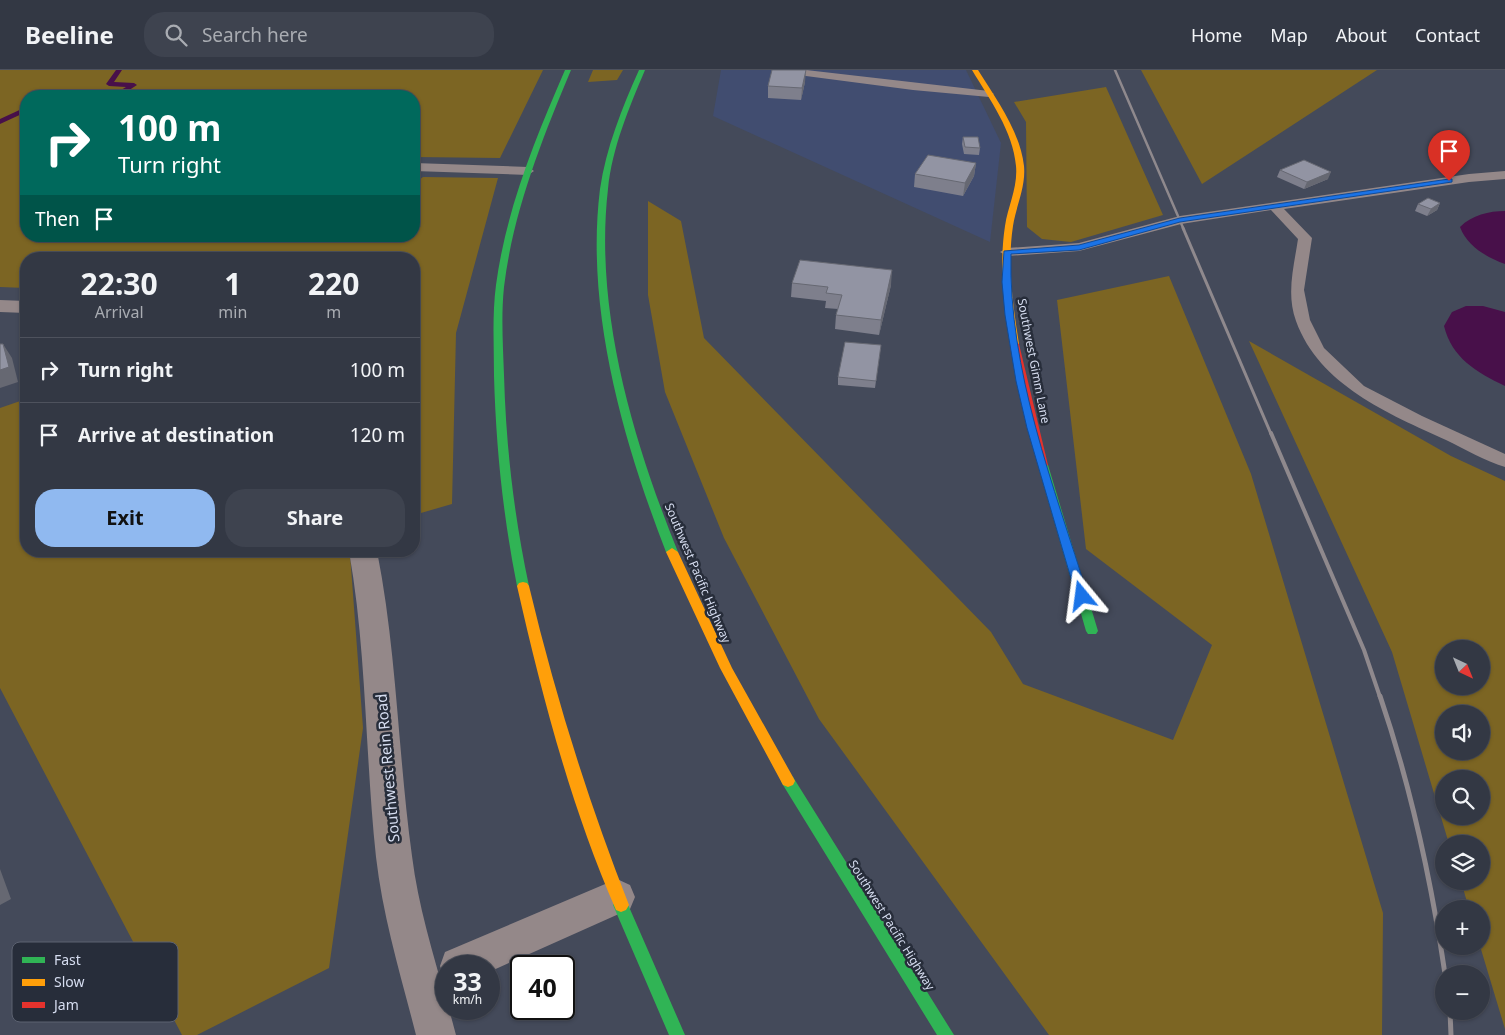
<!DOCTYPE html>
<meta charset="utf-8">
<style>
body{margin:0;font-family:"Noto Sans",sans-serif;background:#3e434f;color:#f1f3f6;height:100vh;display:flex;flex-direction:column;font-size:19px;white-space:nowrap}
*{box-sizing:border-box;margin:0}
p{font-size:16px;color:#a9acb2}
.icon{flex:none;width:28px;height:28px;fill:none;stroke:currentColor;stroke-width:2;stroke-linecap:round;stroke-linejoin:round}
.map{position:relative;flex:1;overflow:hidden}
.details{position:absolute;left:20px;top:182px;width:400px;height:305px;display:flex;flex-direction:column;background:#333844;border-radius:20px;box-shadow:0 1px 4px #0004,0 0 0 1px #4e525d}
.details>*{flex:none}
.hud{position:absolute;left:20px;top:20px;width:400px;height:152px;border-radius:20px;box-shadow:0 1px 4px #0004,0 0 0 1px #4e525d;background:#00695c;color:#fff;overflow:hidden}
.needle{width:32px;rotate:137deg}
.buttons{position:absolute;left:1435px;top:570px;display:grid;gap:10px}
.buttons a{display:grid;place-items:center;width:55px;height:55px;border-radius:50%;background:#333844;box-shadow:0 1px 4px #0004,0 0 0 1px #4e525d;font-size:25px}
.speed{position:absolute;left:435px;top:885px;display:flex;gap:10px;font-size:25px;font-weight:700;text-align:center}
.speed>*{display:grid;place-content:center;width:65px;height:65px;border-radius:50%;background:#333844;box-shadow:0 1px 4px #0004,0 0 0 1px #4e525d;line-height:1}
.speed small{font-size:12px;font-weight:400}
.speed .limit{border:2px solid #111;border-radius:8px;background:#fff;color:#111}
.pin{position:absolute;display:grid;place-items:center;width:42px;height:42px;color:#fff;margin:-51px -21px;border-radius:50% 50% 50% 0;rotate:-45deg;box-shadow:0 0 5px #0007}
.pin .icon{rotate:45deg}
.me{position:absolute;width:55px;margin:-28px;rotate:344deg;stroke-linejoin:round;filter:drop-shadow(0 0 4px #0008)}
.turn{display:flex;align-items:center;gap:18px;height:105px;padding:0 15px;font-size:22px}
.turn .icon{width:65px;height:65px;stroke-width:2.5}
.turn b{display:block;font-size:35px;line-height:42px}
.then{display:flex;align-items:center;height:48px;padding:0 15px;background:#0003;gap:10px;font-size:19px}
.eta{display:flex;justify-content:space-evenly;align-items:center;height:85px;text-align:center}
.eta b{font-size:30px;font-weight:700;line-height:35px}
.primary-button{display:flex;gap:10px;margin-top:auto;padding:10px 15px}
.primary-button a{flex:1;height:58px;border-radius:20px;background:#90b9f0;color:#111;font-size:20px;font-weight:700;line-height:58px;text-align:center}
.primary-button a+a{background:#3e434f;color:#f1f3f6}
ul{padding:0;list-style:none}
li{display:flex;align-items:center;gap:15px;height:65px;padding:0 15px;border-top:1px solid #4e525d}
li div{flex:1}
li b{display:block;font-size:19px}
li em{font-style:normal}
header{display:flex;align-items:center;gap:30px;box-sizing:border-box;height:70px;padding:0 25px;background:#333844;border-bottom:1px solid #4e525d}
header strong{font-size:24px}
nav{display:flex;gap:28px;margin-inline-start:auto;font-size:18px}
.search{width:350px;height:45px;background:#3e434f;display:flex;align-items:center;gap:12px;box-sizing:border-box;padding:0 18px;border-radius:20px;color:#a9acb2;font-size:19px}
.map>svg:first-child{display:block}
.built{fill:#414d70}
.green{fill:#7c6523;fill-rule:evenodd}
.water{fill:#48104a}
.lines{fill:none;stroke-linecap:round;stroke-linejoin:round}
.stream{fill:#48104a;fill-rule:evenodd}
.lane{fill:#948889;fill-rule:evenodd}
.street{fill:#948889;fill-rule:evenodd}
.fast{fill:#30b455;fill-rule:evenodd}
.slow{fill:#ff9f0a;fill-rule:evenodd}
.jam{fill:#e5322d;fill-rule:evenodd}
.rail-far3{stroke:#8f898d;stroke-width:2.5}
.rail-far2{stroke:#8f898d;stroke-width:3}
.rail-far1{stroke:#8f898d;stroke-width:4}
.rail{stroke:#8f898d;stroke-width:5}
.wall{fill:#7e7f8c}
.shaded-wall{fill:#666872}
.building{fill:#9294a3;stroke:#666872}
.route{fill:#1a73e8;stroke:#114b97}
.labels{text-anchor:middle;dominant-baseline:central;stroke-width:5;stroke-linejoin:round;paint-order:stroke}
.street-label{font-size:12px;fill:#d6ddf0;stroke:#272d3a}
.near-street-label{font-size:15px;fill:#d6ddf0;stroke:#272d3a}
.key{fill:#272d3a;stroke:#5c6271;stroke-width:1}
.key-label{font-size:14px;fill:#d6ddf0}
</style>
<header>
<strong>Beeline</strong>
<div class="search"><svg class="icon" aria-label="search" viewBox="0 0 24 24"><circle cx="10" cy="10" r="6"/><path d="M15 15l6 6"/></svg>Search here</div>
<nav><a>Home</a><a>Map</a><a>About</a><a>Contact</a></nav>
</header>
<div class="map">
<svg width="1505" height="965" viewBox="0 0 1505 965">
<rect width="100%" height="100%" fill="#444a5a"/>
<path class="built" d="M721 0H966L1001 73 990 172 713 46Z"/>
<path class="green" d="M0 0H543L500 88 414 87V26H26V166H414V114L423 107 498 108 456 263 452 434 414 445V189H26V218L0 217Z
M593 0H623L617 10 588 12Z
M1141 0H1377L1202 114Z
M1106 17 1163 145 1071 172 1042 169 1027 157 1026 52 1014 32Z
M648 131 681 151 704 268 991 562 1023 614 1173 670 1212 575 1086 479 1057 230 1169 206 1251 404 1383 843 1382 965H1049L819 649 724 468 665 322 648 225Z
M1249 271 1451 386 1505 411V959L1480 876 1481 839H1469L1461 811H1481V774H1449L1392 582ZM1444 579H1481V616H1444ZM1444 644H1481V681H1444ZM1444 709H1481V746H1444Z
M26 329V481H347L350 484 363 658 329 898 197 965H182L0 618V338Z"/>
<path class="water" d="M1505 141V194C1486 187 1467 176 1460 157 1472 145 1489 141 1505 141Z
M1466 236H1483L1505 242V316C1476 302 1452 288 1444 256L1452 242Z"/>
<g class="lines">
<path class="stream" d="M116 0H122L114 12 134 13 137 15 120 26H111L126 17 109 16 106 14Z
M26 37V42L0 54V49Z"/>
<path class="lane" d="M778 0H806L989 21 994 24 989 27 913 20 783 3Z
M414 93 528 97 534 101 528 105 414 101Z
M1505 101V109L1469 112 1284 139 1312 168 1304 220 1310 250 1324 278 1364 316 1422 346 1505 384V397C1485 391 1465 379 1446 370 1389 344 1319 315 1296 251 1286 224 1294 196 1298 169L1271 140 1181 154 1079 181 1007 186 1000 182 1007 178 1079 173 1180 146 1469 104Z"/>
<path class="street" d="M0 230 26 231V243L0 242Z
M349 481H377C397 582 398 685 412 786 418 835 433 883 446 930V939H449L456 965H416C401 906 383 848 376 787 365 685 367 583 349 481Z
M617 809 630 815 635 827 630 839 489 902V896H446L445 910 440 896 445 882Z"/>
<path class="fast" d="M565 0H571C542 69 513 142 504 217 501 246 503 276 504 305 506 376 514 446 529 516L527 519H519L517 516C503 446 496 377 494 306 494 276 492 245 496 215 506 140 535 69 565 0Z
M639 0H645C629 38 612 78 608 119 594 240 633 371 678 482L672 486 666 482C623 371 585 239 600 119 606 78 622 38 639 0Z
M1043 392 1048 395 1098 561 1096 564H1088L1086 561 1038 395Z
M788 705 793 707 954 965H937L783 715 781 711 783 707Z
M621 828 626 830 685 965H669L613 835 616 830Z"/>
<path class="slow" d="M972 0H978C996 29 1020 61 1024 96 1026 117 1016 136 1013 156 1007 195 1013 235 1019 274L1015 277 1011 274C1004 235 999 195 1005 156 1008 136 1018 117 1016 96 1013 61 990 30 972 0Z
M672 478 678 482 732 598 793 707 795 711 793 715 788 717 783 715 720 598 666 482Z
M523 512 527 513 529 516C555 625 588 731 629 835L626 840 621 842 616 840C571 737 542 626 517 516L519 513Z"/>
<path class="jam" d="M1015 271 1019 274 1048 395 1043 398 1038 395 1011 274Z"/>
<path class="rail-far3" d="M1115 0 1184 160"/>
<path class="rail-far2" d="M1183 158 1271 364"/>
<path class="rail-far1" d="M1271 363 1364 580 1380 627"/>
<path class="rail" d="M1380 626C1411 717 1431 809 1445 904
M1450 941 1451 965"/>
</g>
<path class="wall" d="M805 12 801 30 768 28V16Z
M963 67 980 78 979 85 964 84 962 74Z
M976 93 974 106 963 126 914 117 915 104Z
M1280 100 1328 109 1304 119 1277 107Z
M1440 133 1437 140 1427 146 1415 141 1418 134Z
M792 213 891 215 879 265 835 259 836 245 838 239 825 238 826 231 791 227Z
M881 275 875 318 838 315V307Z"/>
<path class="shaded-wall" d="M806 0 805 12 801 30 802 18Z
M976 93 974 106 963 126 965 113Z
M1331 102 1328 109 1304 119 1307 112Z
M1440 133 1437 140 1427 146 1431 139Z
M892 200 891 215 879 265 881 250Z
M3 274 12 288 18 312 0 318V300Z
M0 799 11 829 0 835Z"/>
<path class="building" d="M772 0H806L802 18 768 16Z
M963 67H978L980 78 965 77Z
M928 85 976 93 965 113 915 104Z
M1304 90 1331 102 1307 112 1280 100Z
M1428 128 1440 133 1431 139 1418 134Z
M800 190 892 200 881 250 836 245 842 225 826 223 828 217 792 213Z
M845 272 881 275 876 311 838 307Z
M0 274H3L9 297 0 300Z"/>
<path class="route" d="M1449 109H1452V112L1180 152 1079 180 1011 184C1008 300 1054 416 1088 526L1082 530 1077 529 1027 358 1016 311 1005 245 1002 212 1004 181 1079 175 1180 148Z"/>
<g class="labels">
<g class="street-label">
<text transform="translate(1034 291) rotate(79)">Southwest Gimm Lane</text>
<text transform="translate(698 503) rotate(67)">Southwest Pacific Highway</text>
<text transform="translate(892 855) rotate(58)">Southwest Pacific Highway</text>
</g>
<g class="near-street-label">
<text transform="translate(387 698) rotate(-95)">Southwest Rein Road</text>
</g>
</g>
<rect x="12" y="872" width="166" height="80" rx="8" class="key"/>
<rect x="22" y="887" width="23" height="6" fill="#30b455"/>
<rect x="22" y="909" width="23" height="7" fill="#ff9f0a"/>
<rect x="22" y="932" width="23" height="6" fill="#e5322d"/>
<g class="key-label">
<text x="54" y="895">Fast</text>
<text x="54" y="917">Slow</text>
<text x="54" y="940">Jam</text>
</g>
</svg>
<div class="buttons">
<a><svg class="needle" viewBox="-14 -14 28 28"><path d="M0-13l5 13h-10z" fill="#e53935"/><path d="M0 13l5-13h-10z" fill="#a9acb2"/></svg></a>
<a><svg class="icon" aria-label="sound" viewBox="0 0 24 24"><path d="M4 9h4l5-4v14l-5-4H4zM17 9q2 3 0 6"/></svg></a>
<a><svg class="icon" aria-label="search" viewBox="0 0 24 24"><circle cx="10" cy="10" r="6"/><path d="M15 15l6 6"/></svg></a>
<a><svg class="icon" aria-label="layers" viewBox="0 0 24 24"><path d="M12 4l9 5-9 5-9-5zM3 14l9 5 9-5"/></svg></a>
<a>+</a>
<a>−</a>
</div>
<div class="speed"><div>33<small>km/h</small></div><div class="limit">40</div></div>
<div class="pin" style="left:1449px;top:111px;background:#d93025"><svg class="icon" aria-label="arrive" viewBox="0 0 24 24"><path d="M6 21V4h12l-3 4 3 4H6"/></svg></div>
<svg class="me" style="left:1082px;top:526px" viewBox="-20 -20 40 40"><path d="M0-17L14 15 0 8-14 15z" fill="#1a73e8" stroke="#fff" stroke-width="4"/></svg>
<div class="hud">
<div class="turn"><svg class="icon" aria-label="right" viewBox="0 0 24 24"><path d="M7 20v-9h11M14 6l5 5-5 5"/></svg><div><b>100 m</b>Turn right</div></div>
<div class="then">Then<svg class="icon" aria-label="arrive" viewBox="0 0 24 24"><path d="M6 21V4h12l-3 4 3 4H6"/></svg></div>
</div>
<section class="details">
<div class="eta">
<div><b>22:30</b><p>Arrival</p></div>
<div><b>1</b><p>min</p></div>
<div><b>220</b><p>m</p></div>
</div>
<ul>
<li><svg class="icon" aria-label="right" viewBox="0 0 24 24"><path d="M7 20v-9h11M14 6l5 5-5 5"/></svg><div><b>Turn right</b></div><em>100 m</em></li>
<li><svg class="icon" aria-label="arrive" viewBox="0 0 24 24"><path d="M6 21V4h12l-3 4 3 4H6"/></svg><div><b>Arrive at destination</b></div><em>120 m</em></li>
</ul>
<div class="primary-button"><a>Exit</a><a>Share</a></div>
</section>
</div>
